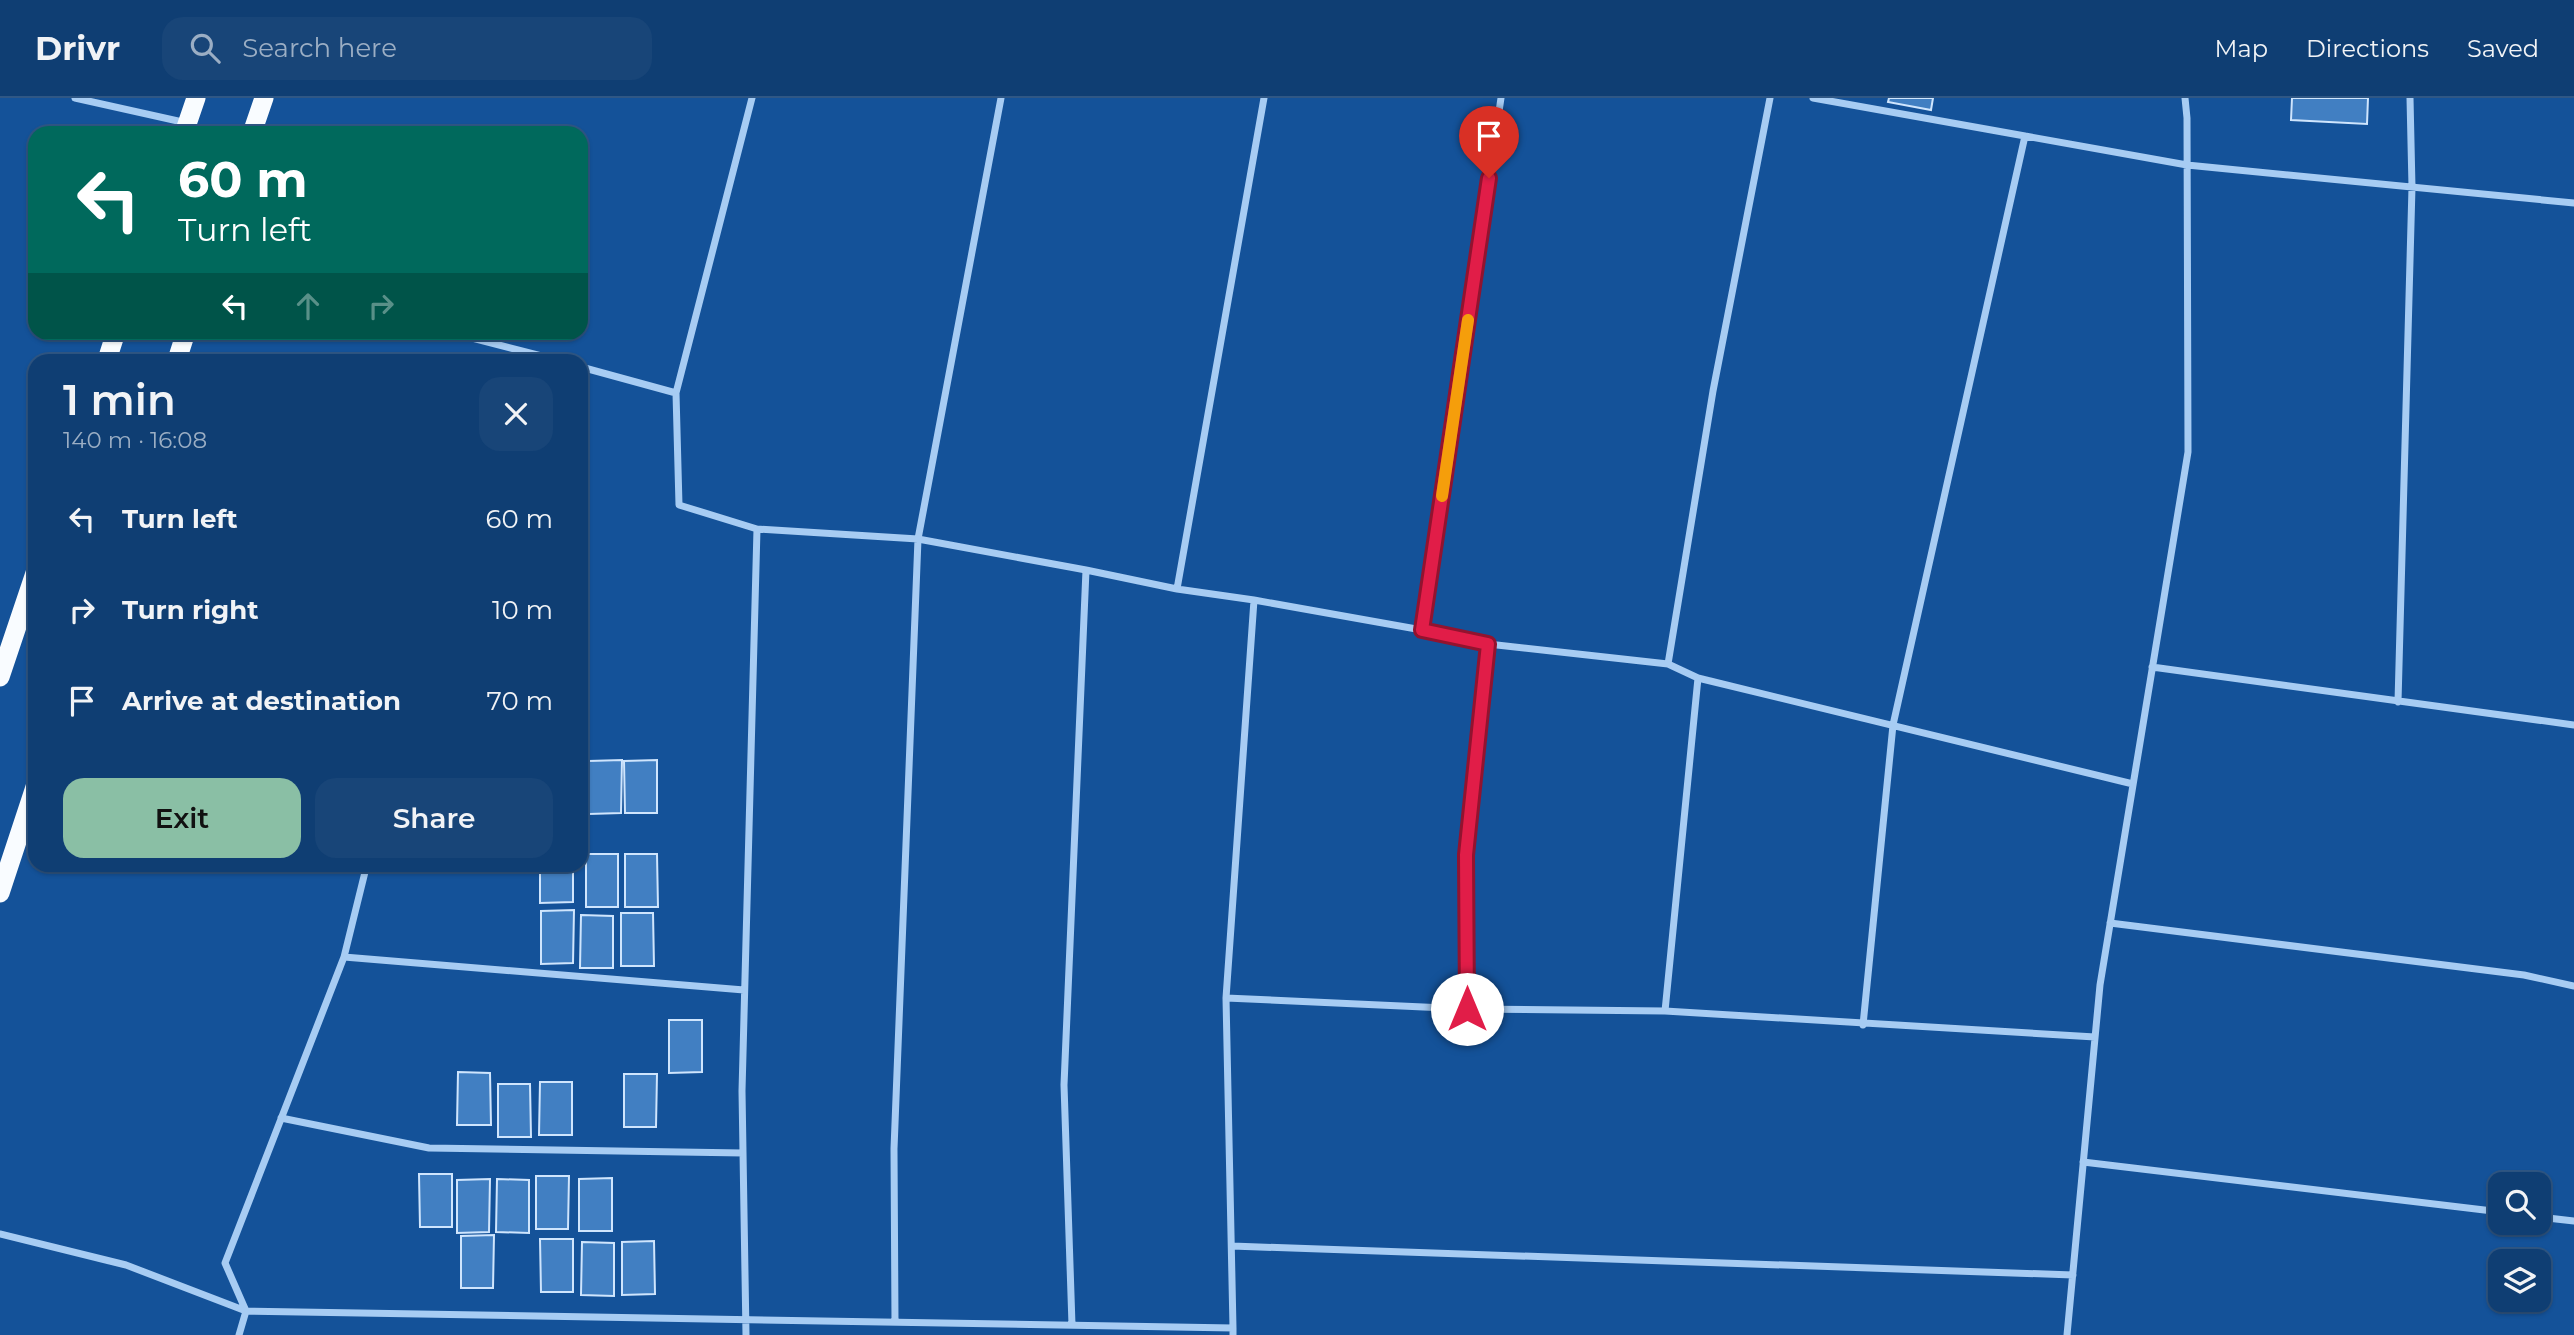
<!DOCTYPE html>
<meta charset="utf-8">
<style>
body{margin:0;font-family:Montserrat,sans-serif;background:#184578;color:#f1f3f6;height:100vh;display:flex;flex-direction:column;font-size:26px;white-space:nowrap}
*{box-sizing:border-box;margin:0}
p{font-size:23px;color:#9baec4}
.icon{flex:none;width:38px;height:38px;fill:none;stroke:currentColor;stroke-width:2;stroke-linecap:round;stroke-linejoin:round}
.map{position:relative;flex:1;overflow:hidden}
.sheet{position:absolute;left:28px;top:256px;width:560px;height:518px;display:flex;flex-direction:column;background:#0f3e73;border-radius:21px;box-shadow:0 2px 5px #0004,0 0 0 2px #2f5785}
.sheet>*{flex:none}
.banner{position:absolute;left:28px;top:28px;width:560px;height:214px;border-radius:21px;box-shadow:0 2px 5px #0004,0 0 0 2px #2f5785;background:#00695c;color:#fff;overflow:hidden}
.tools{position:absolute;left:2488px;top:1074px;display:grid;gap:14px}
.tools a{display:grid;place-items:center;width:63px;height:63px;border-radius:14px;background:#0f3e73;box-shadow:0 2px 5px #0004,0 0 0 2px #2f5785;font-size:35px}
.pin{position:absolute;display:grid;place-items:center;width:60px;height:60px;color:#fff;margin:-72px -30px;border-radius:50% 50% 50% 0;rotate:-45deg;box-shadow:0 0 7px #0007}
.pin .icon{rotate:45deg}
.me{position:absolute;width:77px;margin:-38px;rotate:0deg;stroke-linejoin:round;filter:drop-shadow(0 0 5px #0008)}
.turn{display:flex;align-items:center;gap:24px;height:147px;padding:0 35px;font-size:32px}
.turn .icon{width:91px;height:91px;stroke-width:2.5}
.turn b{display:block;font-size:49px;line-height:60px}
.lanes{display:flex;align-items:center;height:66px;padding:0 35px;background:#0003;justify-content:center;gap:35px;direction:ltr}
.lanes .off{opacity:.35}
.round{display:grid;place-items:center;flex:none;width:74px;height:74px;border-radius:21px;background:#184578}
.headline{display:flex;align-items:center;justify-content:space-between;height:119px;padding:0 35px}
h1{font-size:42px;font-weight:600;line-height:52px}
.button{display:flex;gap:14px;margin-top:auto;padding:14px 35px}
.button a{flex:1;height:80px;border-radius:21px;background:#8abfa5;color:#111;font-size:28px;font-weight:600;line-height:80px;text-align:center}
.button a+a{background:#184578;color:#f1f3f6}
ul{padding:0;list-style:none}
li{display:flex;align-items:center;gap:21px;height:91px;padding:0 35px}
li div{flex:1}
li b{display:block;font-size:26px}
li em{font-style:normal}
header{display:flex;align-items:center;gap:42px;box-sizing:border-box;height:98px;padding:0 35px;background:#0f3e73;border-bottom:2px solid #2f5785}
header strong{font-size:33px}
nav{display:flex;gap:38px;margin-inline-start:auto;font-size:24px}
.search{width:490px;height:63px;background:#184578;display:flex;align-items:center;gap:18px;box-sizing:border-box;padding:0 24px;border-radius:21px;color:#9baec4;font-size:26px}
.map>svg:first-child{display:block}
.building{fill:#417fc2;stroke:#cfe5fd;stroke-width:2}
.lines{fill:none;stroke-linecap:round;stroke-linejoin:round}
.minor{stroke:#a7ccf3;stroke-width:7}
.trunk{stroke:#f9fcff;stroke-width:19}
.route-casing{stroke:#92132f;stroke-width:18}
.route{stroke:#e11d48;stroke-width:12}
.slow{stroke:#f59e0b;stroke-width:12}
</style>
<header>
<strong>Drivr</strong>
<div class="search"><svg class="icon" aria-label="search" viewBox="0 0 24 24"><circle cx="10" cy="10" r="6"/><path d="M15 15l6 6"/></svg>Search here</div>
<nav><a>Map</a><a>Directions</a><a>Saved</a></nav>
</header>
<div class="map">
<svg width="2574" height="1237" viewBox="0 0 2574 1237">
<rect width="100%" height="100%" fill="#145299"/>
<path class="building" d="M1889 0H1933L1931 12 1888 4Z
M2292 0H2368L2367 26 2291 22Z
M622 662 621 715 589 716V663Z
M657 662V715H625L624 663Z
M586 756H618V809H586Z
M625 756H657L658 809H625Z
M540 766H573V804L540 805Z
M574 812 573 865 541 866V813Z
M621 815H653L654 868H621Z
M581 817 613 818V870H580Z
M669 922H702V974L669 975Z
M458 974 490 975 491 1027H457Z
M624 976H657L656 1029H624Z
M540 984H572V1037H539Z
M498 986H530L531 1039H498Z
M419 1076H452V1129H420Z
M536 1078H569L568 1131H536Z
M612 1080V1133H579V1081Z
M490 1081 489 1134 457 1135V1082Z
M497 1081 529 1082V1135L496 1134Z
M494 1137 493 1190H461V1138Z
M540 1141H573V1194H541Z
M654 1143 655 1196 622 1197V1144Z
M582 1144 614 1145V1198L581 1197Z"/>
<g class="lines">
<path class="minor" d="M75 0 187 25
M1001 0 918 441 1086 472 1177 491 1254 502 1422 532 1501 0
M1813 0 2187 67 2574 105
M449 234 557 262
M581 269 676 295 679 407 757 431
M676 295 752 0
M1177 491 1264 0
M1422 532 1488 546 1668 566 1698 580 2133 686
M1668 566 1713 293 1770 0
M2152 569 2574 627
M2398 604 2412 89 2410 0
M2110 825 2524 877 2574 888
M344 859 367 766
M1226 900 1467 911 1665 913 2095 939
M1467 911 1466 757 1488 546
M1665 913 1698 580
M1863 927 1893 627 2025 38
M281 1020 429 1050 743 1055
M2083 1064 2501 1114
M2539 1119 2574 1123
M0 1136 126 1167 246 1213
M1232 1148 2073 1177
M246 1213 225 1165 344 859 744 892
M1072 1227 1064 987 1086 472
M1233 1230 1226 900 1254 502
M239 1237 246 1213 1233 1230V1237
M746 1237 742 993 757 431 918 441 894 1051 895 1224
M2067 1237 2100 887 2188 354 2187 20 2185 0"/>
<path class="trunk" d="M184 35 196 0
M252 35 264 0
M107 262 116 234
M177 262 186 234
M0 579 35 475
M0 795 35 689"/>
</g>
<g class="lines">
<g class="route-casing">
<path id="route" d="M1467 911 1466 757 1488 546 1422 532 1489 80"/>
</g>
<use href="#route" class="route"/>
<path class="slow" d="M1442 398 1468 222"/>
</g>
</svg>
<div class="tools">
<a><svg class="icon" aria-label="search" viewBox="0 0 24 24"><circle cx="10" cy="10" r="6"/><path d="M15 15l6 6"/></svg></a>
<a><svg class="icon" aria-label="layers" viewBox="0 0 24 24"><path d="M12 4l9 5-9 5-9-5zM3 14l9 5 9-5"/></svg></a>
</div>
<div class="pin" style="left:1489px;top:80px;background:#d93025"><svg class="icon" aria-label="arrive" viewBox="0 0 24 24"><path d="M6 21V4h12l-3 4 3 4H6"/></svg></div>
<svg class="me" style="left:1467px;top:911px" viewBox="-20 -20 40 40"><circle r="19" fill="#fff"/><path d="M0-13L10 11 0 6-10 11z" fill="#e11d48"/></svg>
<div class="banner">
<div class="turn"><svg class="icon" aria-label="left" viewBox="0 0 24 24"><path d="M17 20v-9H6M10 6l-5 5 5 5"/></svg><div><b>60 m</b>Turn left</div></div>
<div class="lanes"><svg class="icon" aria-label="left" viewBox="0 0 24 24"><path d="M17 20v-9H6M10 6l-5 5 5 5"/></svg><svg class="icon off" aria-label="ahead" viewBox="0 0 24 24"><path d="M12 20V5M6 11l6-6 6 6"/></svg><svg class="icon off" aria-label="right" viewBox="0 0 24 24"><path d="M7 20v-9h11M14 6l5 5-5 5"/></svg></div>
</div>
<section class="sheet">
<div class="headline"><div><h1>1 min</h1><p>140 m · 16:08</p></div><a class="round"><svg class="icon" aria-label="close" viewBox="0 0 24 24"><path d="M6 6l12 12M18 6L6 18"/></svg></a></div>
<ul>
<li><svg class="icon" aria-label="left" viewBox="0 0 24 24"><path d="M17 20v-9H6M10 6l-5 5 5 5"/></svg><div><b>Turn left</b></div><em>60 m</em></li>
<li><svg class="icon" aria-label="right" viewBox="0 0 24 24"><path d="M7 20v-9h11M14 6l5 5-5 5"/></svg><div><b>Turn right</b></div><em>10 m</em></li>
<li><svg class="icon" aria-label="arrive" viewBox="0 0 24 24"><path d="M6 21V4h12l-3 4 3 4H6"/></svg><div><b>Arrive at destination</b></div><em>70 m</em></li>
</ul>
<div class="button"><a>Exit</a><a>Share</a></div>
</section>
</div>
